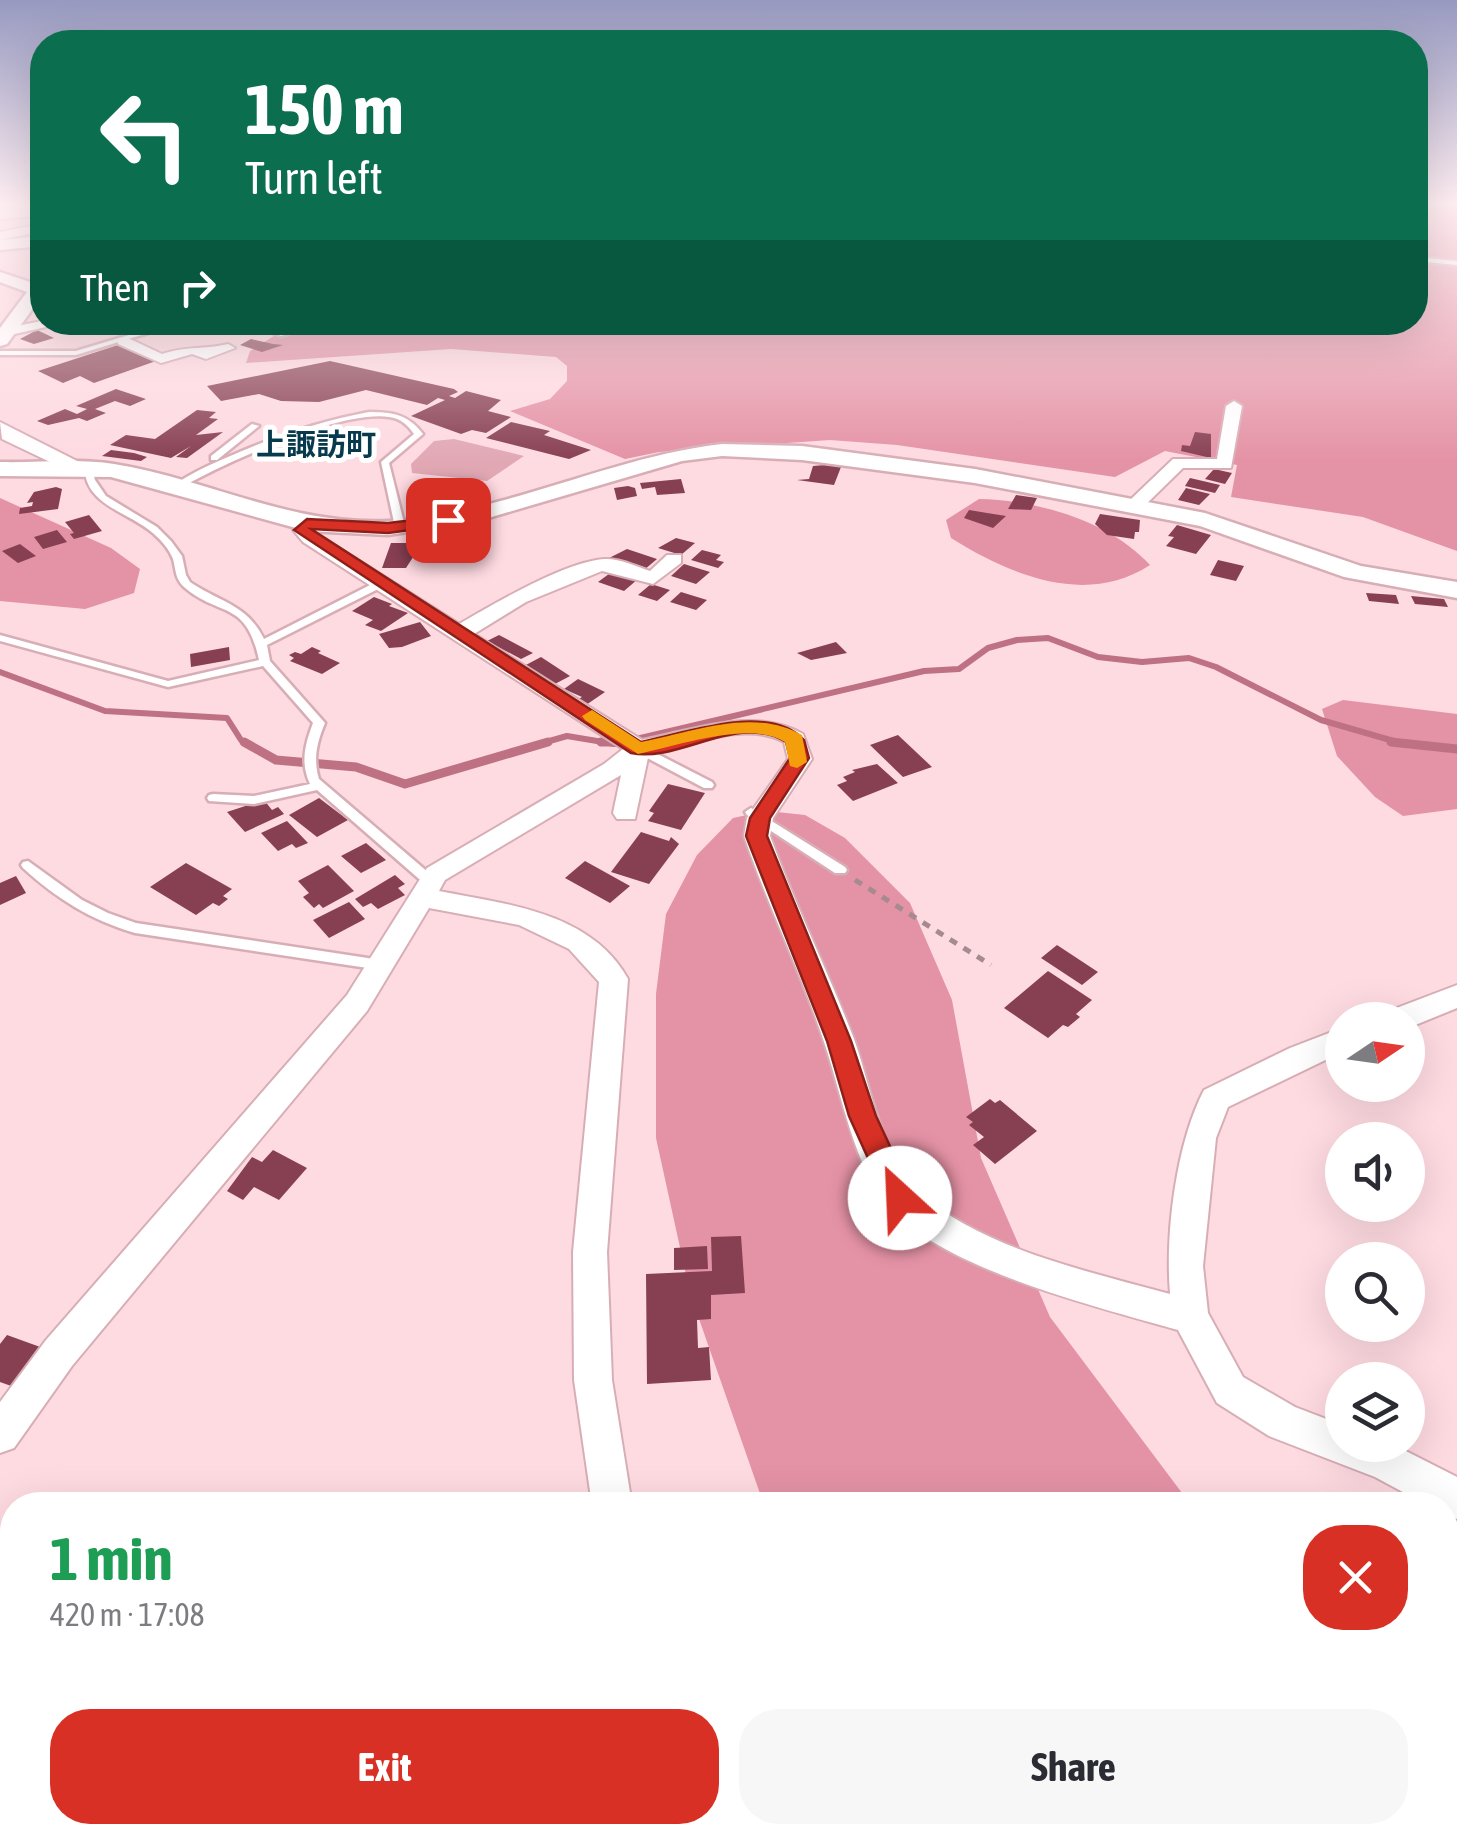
<!DOCTYPE html>
<meta charset="utf-8">
<style>
body{margin:0;font-family:"Asap Condensed","Noto Sans JP",sans-serif;background:#f7f7f7;color:#2b2b33;height:100vh;display:flex;flex-direction:column;font-size:38px;white-space:nowrap}
*{box-sizing:border-box;margin:0}
p{font-size:32px;color:#7c7c81}
.icon{flex:none;width:55px;height:55px;fill:none;stroke:currentColor;stroke-width:2;stroke-linecap:round;stroke-linejoin:round}
.map{position:relative;flex:1;overflow:hidden}
.panel{position:absolute;left:0px;top:1492px;width:1458px;height:352px;display:flex;flex-direction:column;background:#fff;border-radius:40px 40px 0 0;box-shadow:0 10px 40px #0002}
.panel>*{flex:none}
.hud{position:absolute;left:30px;top:30px;width:1398px;height:305px;border-radius:40px;box-shadow:0 10px 40px #0002;background:#0b6e4f;color:#fff;overflow:hidden}
.needle{width:65px;rotate:77deg}
.buttons{position:absolute;left:1325px;top:1002px;display:grid;gap:20px}
.buttons a{display:grid;place-items:center;width:100px;height:100px;border-radius:50%;background:#fff;box-shadow:0 10px 40px #0002;font-size:50px}
.pin{position:absolute;display:grid;place-items:center;width:85px;height:85px;color:#fff;margin:-42px;border-radius:20px;box-shadow:0 5px 15px #0006}
.me{position:absolute;width:110px;margin:-55px;rotate:335deg;stroke-linejoin:round;filter:drop-shadow(0 0 8px #0008)}
.turn{display:flex;align-items:center;gap:35px;height:210px;padding:0 50px;font-size:45px}
.turn .icon{width:130px;height:130px;stroke-width:2.5}
.turn b{display:block;font-size:70px;line-height:85px}
.then{display:flex;align-items:center;height:95px;padding:0 50px;background:#0003;gap:20px;font-size:38px}
.round{display:grid;place-items:center;flex:none;width:105px;height:105px;border-radius:40px;background:#f7f7f7}
.head{display:flex;align-items:center;justify-content:space-between;height:170px;padding:0 50px}
h1{font-size:60px;font-weight:700;line-height:75px;color:#1e9e55}
.action{display:flex;gap:20px;margin-top:auto;padding:20px 50px}
.action a{flex:1;height:115px;border-radius:40px;background:#d93025;color:#fff;font-size:40px;font-weight:700;line-height:115px;text-align:center}
.action a+a{background:#f7f7f7;color:#2b2b33}
.map>svg:first-child{display:block}
.green{fill:#e1a8b4}
.forest{fill:#e492a5}
.lines{fill:none;stroke-linecap:round;stroke-linejoin:round}
.stream-far1{stroke:#be7183;stroke-width:6}
.stream{stroke:#be7183;stroke-width:9}
.building{fill:#873f52}
.service-casing{stroke:#d8aeb6;stroke-width:5}
.minor-casing{stroke:#d8aeb6;stroke-width:4}
.tertiary-casing{stroke:#d8aeb6;stroke-width:5}
.motorway-casing{stroke:#d8aeb6;stroke-width:5}
.path{stroke:#a58a8f;stroke-width:5;stroke-dasharray:8 8;stroke-linecap:butt}
.service{fill:#fff;fill-rule:evenodd}
.minor{fill:#fff;fill-rule:evenodd}
.tertiary{fill:#fff;fill-rule:evenodd}
.motorway{fill:#fff;fill-rule:evenodd}
.route{fill:#d93025;stroke:#8d1f18;stroke-width:2.5}
.slow{fill:#f59e0b}
.labels{text-anchor:middle;dominant-baseline:central;stroke-width:10;stroke-linejoin:round;paint-order:stroke}
.far-quarter-label{font-size:30px;font-weight:bold;fill:#083a4e;stroke:#fff}
</style>
<div class="map">
<svg width="1457" height="1843" viewBox="0 0 1457 1843">
<rect width="100%" height="100%" fill="#fedae1"/>
<path class="green" d="M454 439 524 456 487 481 412 473 411 464 434 441Z"/>
<path class="forest" d="M1415 205H1457V551L1363 517 1231 497 1237 465 1165 451 1115 477 897 445 830 440 659 452 625 459 510 411 550 399 567 381V366L556 357 451 349 246 363 250 351 296 322H1415Z
M0 498 111 548 140 569 134 593 85 609 0 601Z
M979 499C1037 500 1110 521 1150 565 1086 607 1010 575 951 538L946 520Z
M1343 700 1457 714V809L1403 816 1375 797 1337 756 1322 709Z
M767 811 805 815 845 838 910 903 952 1000 981 1158 1050 1317 1191 1505H764L690 1293 656 1138V994L666 914 697 855 733 818Z
M1457 1620V1843H939L930 1833 1445 1832V1623Z"/>
<g class="lines">
<path class="stream-far1" d="M0 672 105 711 227 718 241 740 248 744
M539 744 567 736 615 744 924 671 959 669 988 648 1017 640 1048 638 1098 657 1142 662 1189 658 1216 667 1321 720 1404 744"/>
<path class="stream" d="M244 742 276 760 356 767 405 784 548 742
M601 742H625
M1391 742 1457 749"/>
</g>
<path class="building" d="M125 322H138L148 326 123 335 108 330Z
M37 330 54 338 34 344 20 339Z
M251 339 273 344 283 345 262 352 240 345Z
M118 345 156 361 94 383 80 376 63 383 38 371Z
M330 361 454 389 458 392 449 396 455 398 466 391 501 400 488 411 511 417 486 433 472 430 461 434 411 416 445 400 438 398 427 405 366 390 319 402 281 401 259 394 221 401 207 386Z
M116 389 146 399 130 406 115 401 95 409 106 413 87 421 79 418 48 425 37 421 65 409 77 414 87 409 76 406Z
M197 410 216 412 209 418 218 419 196 435 223 432 187 458 176 457 191 446 171 458 110 445 126 435 155 439Z
M511 422 550 431 544 435 591 450 569 459 486 438Z
M1195 432 1211 434V458L1181 451 1182 445 1190 446Z
M111 450 134 453 147 457 141 461 102 456Z
M813 466 825 465 841 467 834 485 797 480 809 479Z
M1214 469 1232 473 1225 484 1205 479Z
M1190 478 1220 485 1215 493 1185 486Z
M681 479 685 493 657 495 655 487 642 489 640 483Z
M628 486 635 488 637 496 617 500 614 488Z
M56 487 62 489 58 509 19 514 20 508 32 506 33 502 27 503 34 492Z
M1186 488 1210 494 1199 505 1178 500Z
M1016 495 1037 498 1031 510 1008 509Z
M969 510 987 513 1006 516 993 528 964 518Z
M1100 514 1140 520 1139 532H1135L1134 539 1107 535 1095 524Z
M89 515 102 531 74 539 70 534 74 533 65 522Z
M1177 525 1211 535 1196 554 1166 546 1174 537 1168 536Z
M57 530 67 542 43 549 34 537Z
M676 538 695 543 681 555 658 548Z
M391 543H415L411 551H417L406 568H382Z
M20 544 36 556 18 563 2 551Z
M434 546 456 547 451 561 428 560Z
M627 549 657 559 644 570 607 559Z
M702 550 721 555 716 560 724 562 718 568 691 560Z
M1218 560 1244 566 1236 581 1210 575Z
M684 564 710 572 696 584 671 576Z
M613 571 638 579 624 591 598 582Z
M651 584 670 590 657 601 638 595Z
M681 592 707 600 696 610 670 602Z
M1366 593 1396 595 1399 604 1369 601Z
M1411 596 1444 599 1448 607 1415 604Z
M374 597 392 604 389 606 408 613 381 631 365 625 373 620 352 611Z
M420 622 431 636 402 647 389 648 379 634Z
M499 635 533 653 521 659 487 641Z
M836 642 847 653 811 660 797 653Z
M229 647 230 660 191 667 190 654Z
M312 647 321 651 318 653 340 663 322 674 290 661 294 658 289 655 295 652 301 654Z
M541 657 570 676 553 685 524 666Z
M578 679 605 692 586 705 577 700 582 697 564 689Z
M898 735 932 767 903 777 870 745Z
M877 764 898 783 853 801 837 785 847 781 843 777 855 772 852 770Z
M668 784 705 793 681 830 648 821 654 813 649 811Z
M319 798 348 820 317 837 289 815Z
M264 800 272 810 278 807 284 814 245 832 227 812Z
M287 821 308 843 296 848 292 844 278 851 261 833Z
M641 832 669 841 671 837 679 844 649 884 611 872Z
M366 843 386 860 361 873 341 856Z
M585 861 630 886 610 903 565 878Z
M186 863 232 889 223 896 228 899 219 906 213 903 196 915 150 887Z
M328 865 354 891 323 908 319 904 314 908 303 897 309 893 298 881Z
M395 875 405 884 398 888 405 895 378 909 371 903 363 907 355 899Z
M16 876 26 893 0 905V883Z
M349 902 365 919 329 938 313 920Z
M1057 945 1098 972 1082 985 1041 958Z
M1048 971 1092 1000 1076 1014 1080 1017 1068 1027 1063 1025 1048 1038 1004 1008Z
M990 1099 995 1103 1000 1100 1037 1131 995 1164 973 1145 984 1137 969 1125 973 1122 966 1117Z
M273 1150 307 1168 279 1200 254 1187 243 1200 227 1191 252 1157 262 1162Z
M741 1236 745 1293 711 1295V1319L697 1320 698 1348 709 1347 711 1380 647 1384 646 1274 712 1271 711 1237Z
M707 1246 708 1269 674 1270V1248Z
M7 1335 43 1348 14 1387 0 1382V1344Z
M460 1832H510L503 1843H470Z"/>
<g class="lines">
<g class="service-casing">
<path id="service" d="M1415 257 1457 261V265L1415 261Z
M172 322H184L76 355H0V351H76Z
M243 322H255L288 334 281 336Z
M369 412C392 412 408 414 423 434L389 463 405 527 403 529 395 527 381 462 414 434C408 425 400 418 389 417 339 410 225 463 180 488L173 486C189 474 209 465 228 457 273 437 320 421 369 412Z
M252 424 259 426 217 460H211V456Z
M85 466H91L95 480 106 496 157 527 171 541 182 556 186 575 190 582C219 602 247 604 264 639L376 582H384V586L267 645 270 661 325 723C317 742 313 759 319 779L436 879 438 882 436 885H426L317 790 254 804 209 801 207 798 209 795 213 794 254 796 310 784C300 763 305 744 313 723L263 666 168 687 0 641V635L168 681 259 660C246 599 220 618 184 587 175 579 176 570 173 559 169 549 161 540 154 534 130 512 83 505 85 466Z
M638 744 712 782 714 785 712 788H704L634 751 632 748Z
M751 808 845 867 847 870 845 873H835L747 815 745 812Z
M28 861 82 900 108 913 136 923 381 960 386 961 388 965 386 969 381 970 135 933C91 920 57 899 23 868L21 865 23 862Z"/>
</g>
<g class="minor-casing">
<path id="minor" d="M42 224V231L0 240V232Z
M42 321 68 322 6 336 0 334 1 329Z
M118 338H128L162 354C190 345 203 350 228 344L235 348 206 359 192 354 161 363 118 344Z
M1234 401 1242 406 1231 468H1183L1140 510H1128V502L1173 459H1217L1226 406Z
M0 422 83 464 86 468 71 472 2 439Z
M307 518 316 524 312 530 317 534 459 624C494 604 564 562 604 559 618 558 636 566 650 571L667 555H681V563L653 584 602 571 526 602 474 634 642 740C694 730 754 706 803 734L812 759 773 818 770 836C795 905 828 971 854 1039 870 1083 883 1162 918 1192 985 1250 1087 1271 1170 1294 1165 1233 1176 1144 1204 1090L1290 1048 1342 1028V1052L1228 1107 1216 1138 1203 1266 1208 1313 1243 1377 1295 1407 1342 1425V1445H1394L1457 1477V1519L1445 1514V1505H1427L1375 1477 1269 1436 1217 1403 1178 1330C1097 1307 951 1271 892 1211 855 1173 841 1091 824 1042 801 972 768 906 744 836L747 818 788 759 784 742C747 721 689 745 649 753L635 819H617L613 813 621 775 445 880 439 891C506 904 591 912 628 979L607 1252 612 1380 632 1505H592L574 1380 573 1252 599 982 569 949 519 925 429 908 367 1011 72 1366 14 1448 0 1453V1402L46 1340 347 995 427 868 604 764 623 749 303 542 293 530Z
M1457 985V1008L1408 1028V1020H1381L1386 1012Z
M839 1832H894L898 1843H844Z"/>
</g>
<g class="tertiary-casing">
<path id="tertiary" d="M42 236V246L0 250V240Z
M0 272 42 286V296L7 344 0 346V328L27 292 0 282Z
M722 444 802 446 975 469 1205 513 1361 566 1457 582V598L1344 577 1200 526 975 483 802 460 722 456 682 461 478 521 388 535 307 531 111 477 0 476V462C37 463 78 458 114 464 207 479 292 526 389 521 504 514 609 457 722 444Z"/>
</g>
<g class="motorway-casing">
<path id="motorway" d="M42 205V215L0 219V207Z"/>
</g>
<path class="path" d="M855 880 991 965"/>
<use href="#service" class="service"/>
<use href="#minor" class="minor"/>
<use href="#tertiary" class="tertiary"/>
<use href="#motorway" class="motorway"/>
</g>
<linearGradient id="sky" x2="0" y2="1"><stop stop-color="#9799c0"/><stop offset="0.44" stop-color="#ffeef2"/><stop offset="1" stop-color="#ffeef2" stop-opacity="0"/></linearGradient>
<rect width="1457" height="463" fill="url(#sky)"/>
<path class="route" d="M448 516 456 520 454 524 388 533 311 529 641 742C686 733 769 702 804 740L809 758 770 818 767 836 851 1041 876 1116 914 1198 910 1207 900 1211 890 1207 849 1116 827 1041 746 836 750 818 790 758 786 742C737 712 680 763 631 753L294 530 307 519 388 523Z"/>
<path class="slow" d="M592 710 641 742C693 732 753 707 802 735L807 762 797 768 790 766 785 742C749 720 679 746 638 754L585 720 582 716Z"/>
<g class="labels">
<g class="far-quarter-label">
<text x="316" y="444">上諏訪町</text>
</g>
</g>
</svg>
<div class="buttons">
<a><svg class="needle" viewBox="-14 -14 28 28"><path d="M0-13l5 13h-10z" fill="#e53935"/><path d="M0 13l5-13h-10z" fill="#7c7c81"/></svg></a>
<a><svg class="icon" aria-label="sound" viewBox="0 0 24 24"><path d="M4 9h4l5-4v14l-5-4H4zM17 9q2 3 0 6"/></svg></a>
<a><svg class="icon" aria-label="search" viewBox="0 0 24 24"><circle cx="10" cy="10" r="6"/><path d="M15 15l6 6"/></svg></a>
<a><svg class="icon" aria-label="layers" viewBox="0 0 24 24"><path d="M12 4l9 5-9 5-9-5zM3 14l9 5 9-5"/></svg></a>
</div>
<div class="pin" style="left:448px;top:520px;background:#d93025"><svg class="icon" aria-label="arrive" viewBox="0 0 24 24"><path d="M6 21V4h12l-3 4 3 4H6"/></svg></div>
<svg class="me" style="left:900px;top:1198px" viewBox="-20 -20 40 40"><circle r="19" fill="#fff"/><path d="M0-13L10 11 0 6-10 11z" fill="#d93025"/></svg>
<div class="hud">
<div class="turn"><svg class="icon" aria-label="left" viewBox="0 0 24 24"><path d="M17 20v-9H6M10 6l-5 5 5 5"/></svg><div><b>150 m</b>Turn left</div></div>
<div class="then">Then<svg class="icon" aria-label="right" viewBox="0 0 24 24"><path d="M7 20v-9h11M14 6l5 5-5 5"/></svg></div>
</div>
<section class="panel">
<div class="head"><div><h1>1 min</h1><p>420 m · 17:08</p></div><a class="round" style="background:#d93025;color:#fff"><svg class="icon" aria-label="close" viewBox="0 0 24 24"><path d="M6 6l12 12M18 6L6 18"/></svg></a></div>
<div class="action"><a>Exit</a><a>Share</a></div>
</section>
</div>
